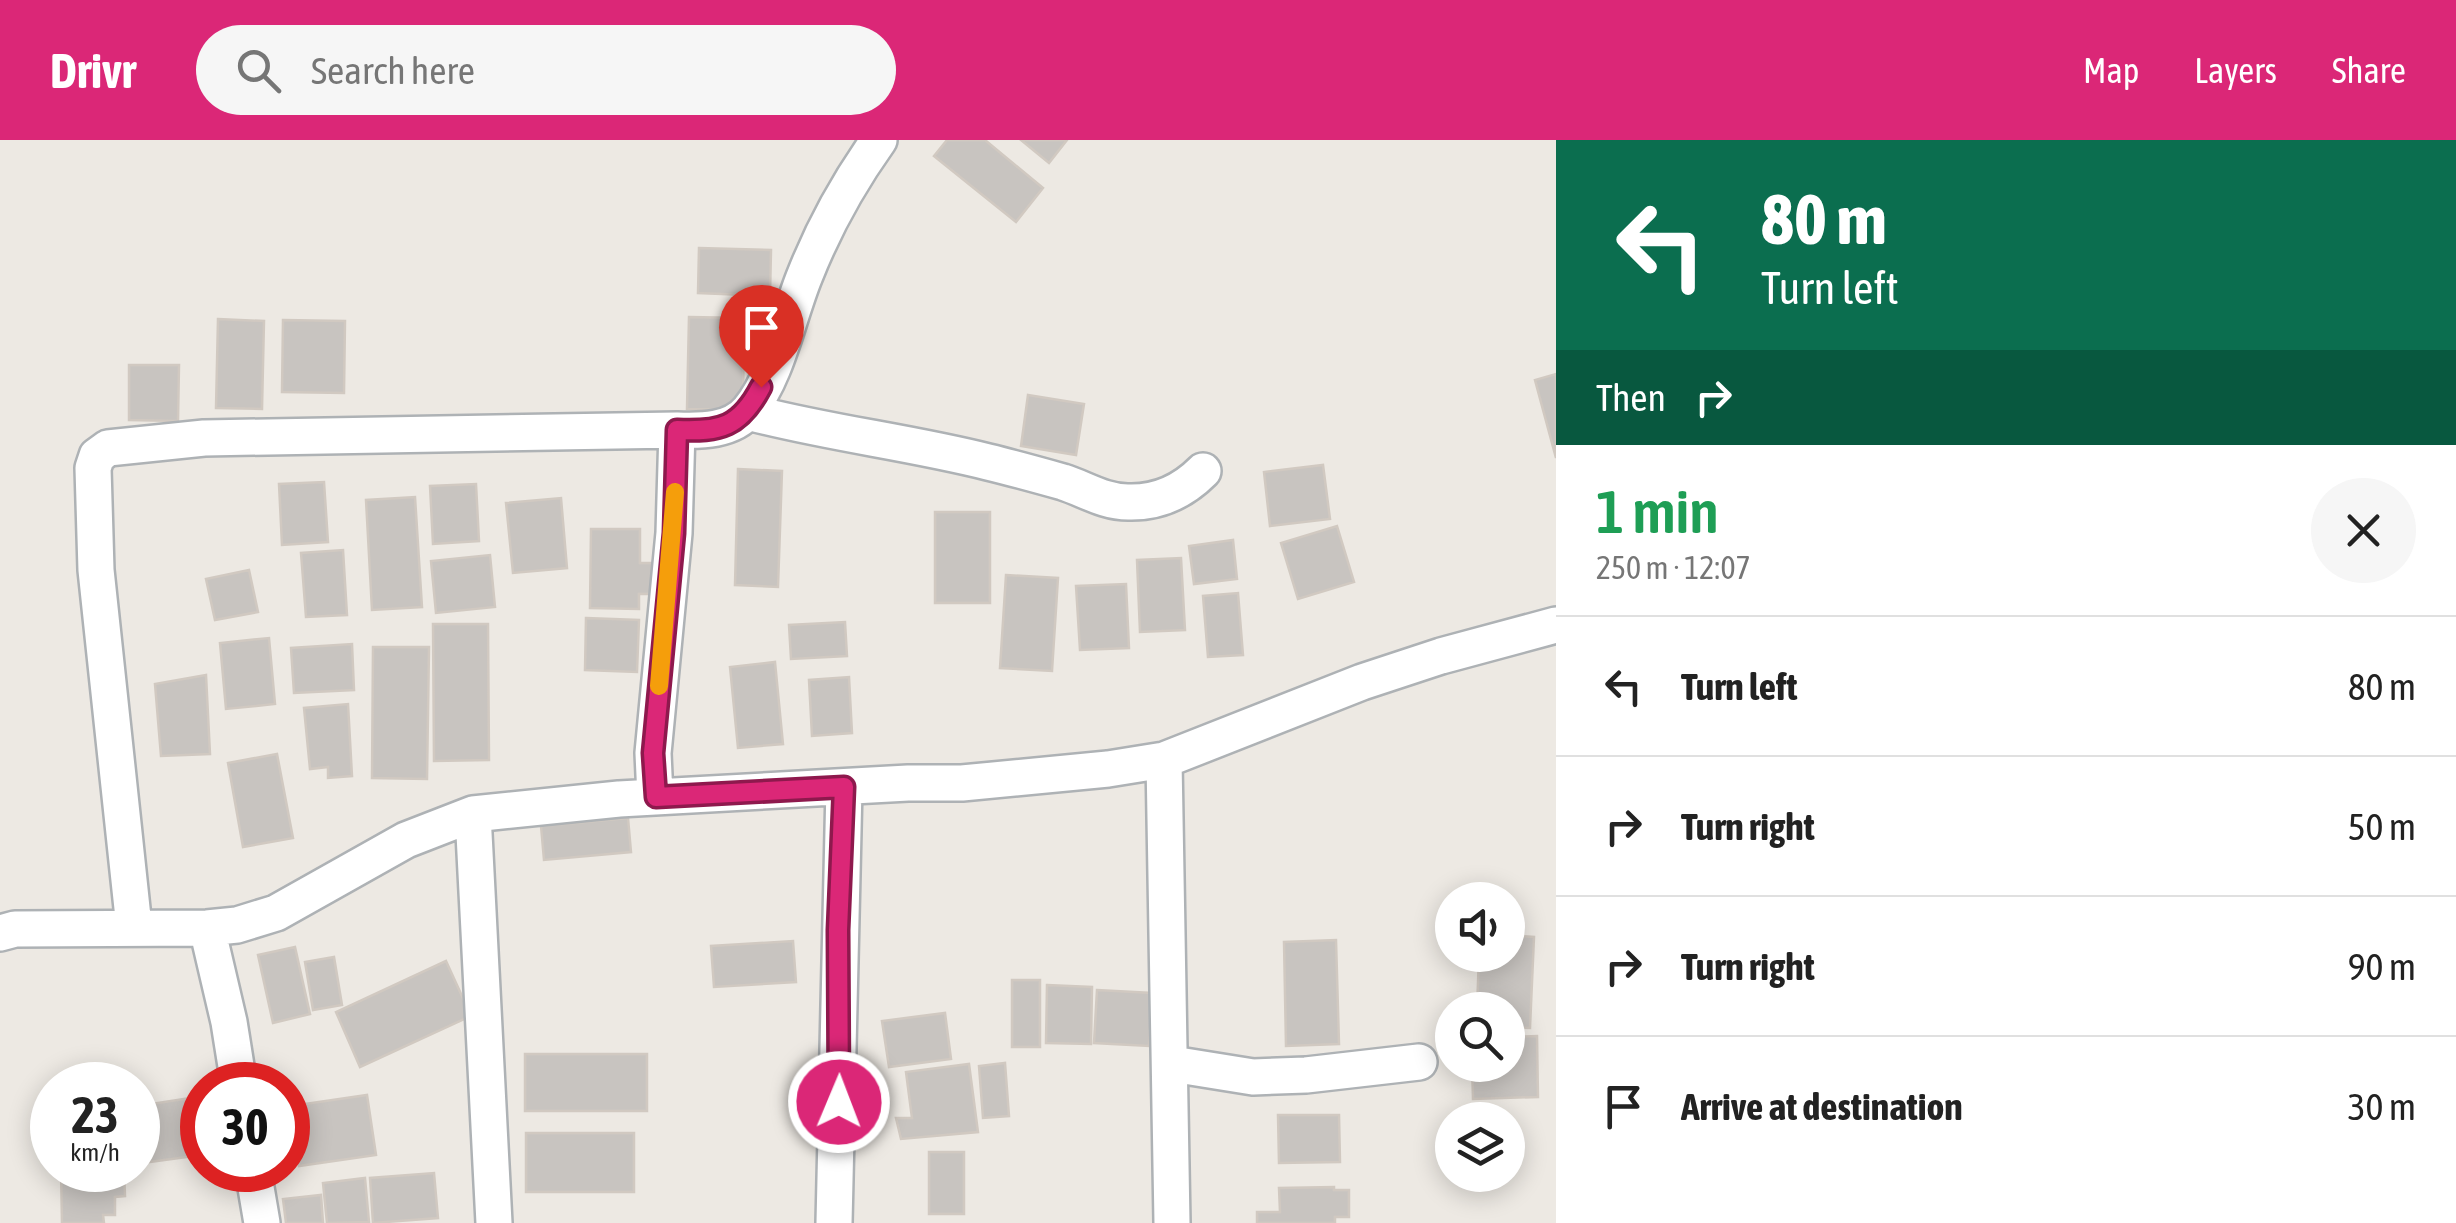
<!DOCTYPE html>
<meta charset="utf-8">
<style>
body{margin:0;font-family:"Asap Condensed",sans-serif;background:#f6f6f6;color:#222;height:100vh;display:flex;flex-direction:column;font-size:38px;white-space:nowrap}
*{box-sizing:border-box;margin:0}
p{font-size:32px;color:#767676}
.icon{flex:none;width:55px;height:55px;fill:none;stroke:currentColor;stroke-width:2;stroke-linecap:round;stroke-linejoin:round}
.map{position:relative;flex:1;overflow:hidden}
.details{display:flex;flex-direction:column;background:#fff;width:900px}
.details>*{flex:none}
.banner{background:#0b6e4f;color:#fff;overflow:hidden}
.tools{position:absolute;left:1435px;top:742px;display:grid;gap:20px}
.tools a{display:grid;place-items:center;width:90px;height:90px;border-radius:50%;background:#fff;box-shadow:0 5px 25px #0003;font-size:50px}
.speed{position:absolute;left:30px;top:922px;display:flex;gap:20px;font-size:50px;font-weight:700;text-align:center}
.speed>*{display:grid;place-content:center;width:130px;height:130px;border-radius:50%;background:#fff;box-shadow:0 5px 25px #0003;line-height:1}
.speed small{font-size:25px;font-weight:400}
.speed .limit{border:15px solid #d22;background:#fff;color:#111}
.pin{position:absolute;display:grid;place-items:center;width:85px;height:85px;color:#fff;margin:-102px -42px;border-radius:50% 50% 50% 0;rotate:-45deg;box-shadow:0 0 10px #0007}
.pin .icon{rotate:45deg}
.me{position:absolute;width:110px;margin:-55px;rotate:1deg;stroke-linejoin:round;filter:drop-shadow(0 0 8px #0008)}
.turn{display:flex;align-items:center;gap:35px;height:210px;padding:0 40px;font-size:45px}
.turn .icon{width:130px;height:130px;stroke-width:2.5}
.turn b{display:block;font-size:70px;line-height:85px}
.then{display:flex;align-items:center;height:95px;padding:0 40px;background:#0003;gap:20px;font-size:38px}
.round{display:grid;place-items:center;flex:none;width:105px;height:105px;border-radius:52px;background:#f6f6f6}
.overview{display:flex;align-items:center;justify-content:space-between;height:170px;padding:0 40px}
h1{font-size:60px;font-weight:600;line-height:75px;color:#1e9e55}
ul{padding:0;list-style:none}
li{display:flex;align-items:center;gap:30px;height:140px;padding:0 40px;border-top:2px solid #e0e0e0}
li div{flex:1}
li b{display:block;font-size:38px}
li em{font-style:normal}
header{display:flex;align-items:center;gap:60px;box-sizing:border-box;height:140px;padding:0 50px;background:#db2777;color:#fff}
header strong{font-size:48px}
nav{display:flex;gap:55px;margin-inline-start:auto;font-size:35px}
.search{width:700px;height:90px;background:#f6f6f6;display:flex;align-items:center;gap:25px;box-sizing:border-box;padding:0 35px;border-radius:55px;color:#767676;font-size:38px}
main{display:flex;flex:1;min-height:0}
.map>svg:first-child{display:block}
.building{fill:#c8c4c0;stroke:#d1c9c1;stroke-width:2.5}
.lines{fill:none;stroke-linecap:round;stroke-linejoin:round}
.minor-casing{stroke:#aeb2b5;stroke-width:40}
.minor{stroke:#fff;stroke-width:35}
.route-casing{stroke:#8e194d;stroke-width:25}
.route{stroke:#db2777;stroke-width:18}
.slow{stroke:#f59e0b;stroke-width:18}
</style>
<header>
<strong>Drivr</strong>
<div class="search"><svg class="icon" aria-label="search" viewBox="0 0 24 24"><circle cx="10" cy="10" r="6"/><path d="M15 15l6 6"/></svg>Search here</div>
<nav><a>Map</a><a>Layers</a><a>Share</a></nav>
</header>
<main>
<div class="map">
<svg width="1556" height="1083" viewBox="0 0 1556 1083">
<rect width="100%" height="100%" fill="#ede9e3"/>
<path class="building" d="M947 0H985L1043 48 1016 82 934 16Z
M1021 0H1067L1049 23Z
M699 108 771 110 770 156 698 153Z
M689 177 744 178 743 270 687 269Z
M218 179 264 181 262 269 216 268Z
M283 180 345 181 344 253 282 252Z
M129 225H179L178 281 129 280Z
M1556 234V318L1535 240Z
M1028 255 1084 264 1076 315 1021 306Z
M1323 325 1330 379 1270 386 1264 332Z
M738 329 782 331 778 447 735 445Z
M324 342 328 402 282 405 279 344Z
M476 344 479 401 433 404 430 346Z
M415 357 422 467 372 470 366 360Z
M561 358 567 428 513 433 506 363Z
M935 372H990V463H935Z
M1337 386 1354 442 1298 459 1281 403Z
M591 389H640V423H654L653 454H639V469L590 468Z
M1233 400 1237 439 1194 444 1189 406Z
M343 410 347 475 306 477 301 413Z
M490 415 495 467 436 473 431 421Z
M1181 418 1185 490 1140 492 1137 420Z
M249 430 258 472 215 480 206 439Z
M1006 435 1058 438 1052 531 1000 528Z
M1126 444 1129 508 1080 510 1076 446Z
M1238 453 1243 515 1208 517 1203 456Z
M586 478 639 480 637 532 585 530Z
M845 482 847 516 791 519 789 485Z
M433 484H488L489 620 434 621Z
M269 498 275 564 226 569 220 503Z
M352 504 354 550 294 553 291 508Z
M373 507H429L427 639 372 638Z
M775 522 783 604 738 608 730 527Z
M206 535 210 614 161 616 155 544Z
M849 537 852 593 812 596 809 540Z
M348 564 352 636 328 638V627L310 629 304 568Z
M277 614 293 698 243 707 228 623Z
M628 678 631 712 544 720 541 686Z
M1508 795 1534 797 1530 888 1508 887V870H1477L1479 815H1508Z
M1336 800 1339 904 1286 906 1284 802Z
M793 801 796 842 714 847 711 806Z
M295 807 310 874 273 883 258 815Z
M334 817 342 865 313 870 305 822Z
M446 821 471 876 360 927 336 872Z
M1012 840H1040V907H1012Z
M1047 845 1092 847 1091 904 1046 903Z
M1097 850 1152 853 1149 906 1094 903Z
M945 873 951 919 889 927 882 881Z
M1537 896 1538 957 1473 959 1472 925H1508V897Z
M525 914H647V971H525Z
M1005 923 1009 976 983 978 979 926Z
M969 924 978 992 901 999 896 978H912L906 932Z
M367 955 376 1015 299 1026 291 966Z
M197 957 202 1015 142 1023 138 966Z
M1278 975H1339L1340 1022 1279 1023Z
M526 993H634V1052H526Z
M929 1012H964V1074H929Z
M61 1030H124L125 1056 115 1057V1075H103L104 1083H62Z
M434 1033 438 1078 373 1083 370 1038Z
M365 1038 369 1082 327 1083 323 1043Z
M1334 1047V1050H1349V1077H1335V1083H1257V1072H1280L1279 1048Z
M321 1055 323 1083H286L283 1059Z"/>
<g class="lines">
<g class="minor-casing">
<path id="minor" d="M748 272C827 293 909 302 988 322 1013 328 1038 335 1063 342 1085 349 1104 362 1128 362 1158 363 1182 352 1203 331
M1164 620 1172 1083
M655 657 653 613 674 393 677 290C701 291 732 291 749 270 777 237 788 176 805 135 824 87 849 42 879 0
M473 674 494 1083
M134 787 96 430 93 328 97 316 108 308 204 298 677 290
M207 788 229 882 239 945
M0 793 15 789 207 788 237 785 276 773 406 700 473 674 619 659 908 643H962L1108 629 1164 620 1362 542 1441 516 1556 485
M1172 924 1253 937 1306 935 1419 922
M253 1030 262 1083
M834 1083 844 647"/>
</g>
<use href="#minor" class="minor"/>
</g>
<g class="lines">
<g class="route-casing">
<path id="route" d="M761 247C740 287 721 292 677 290L674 393 653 613 656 657 844 647 838 790 839 962"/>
</g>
<use href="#route" class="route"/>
<path class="slow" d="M659 546 675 352"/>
</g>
</svg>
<div class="tools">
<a><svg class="icon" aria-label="sound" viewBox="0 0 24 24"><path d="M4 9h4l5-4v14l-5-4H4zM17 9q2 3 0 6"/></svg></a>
<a><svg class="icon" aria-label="search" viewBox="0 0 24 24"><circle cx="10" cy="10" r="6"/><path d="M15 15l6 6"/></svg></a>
<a><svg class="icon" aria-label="layers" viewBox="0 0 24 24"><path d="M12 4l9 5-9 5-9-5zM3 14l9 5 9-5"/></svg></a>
</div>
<div class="speed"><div>23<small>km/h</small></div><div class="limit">30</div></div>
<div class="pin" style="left:761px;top:247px;background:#d93025"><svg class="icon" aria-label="arrive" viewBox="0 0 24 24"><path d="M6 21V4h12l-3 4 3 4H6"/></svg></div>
<svg class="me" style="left:839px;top:962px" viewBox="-20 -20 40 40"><circle r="17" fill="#db2777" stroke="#fff" stroke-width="3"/><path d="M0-11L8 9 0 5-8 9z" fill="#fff"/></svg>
</div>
<section class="details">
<div class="banner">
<div class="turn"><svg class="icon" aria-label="left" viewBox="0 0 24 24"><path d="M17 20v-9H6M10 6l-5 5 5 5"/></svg><div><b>80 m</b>Turn left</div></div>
<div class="then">Then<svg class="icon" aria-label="right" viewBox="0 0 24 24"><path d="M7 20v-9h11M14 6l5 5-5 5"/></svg></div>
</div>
<div class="overview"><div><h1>1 min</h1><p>250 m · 12:07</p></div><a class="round"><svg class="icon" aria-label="close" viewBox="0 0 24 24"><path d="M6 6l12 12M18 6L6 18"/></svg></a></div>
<ul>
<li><svg class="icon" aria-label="left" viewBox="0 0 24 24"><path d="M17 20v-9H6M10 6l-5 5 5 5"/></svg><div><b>Turn left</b></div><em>80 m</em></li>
<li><svg class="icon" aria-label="right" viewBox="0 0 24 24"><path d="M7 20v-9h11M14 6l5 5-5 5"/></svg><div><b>Turn right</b></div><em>50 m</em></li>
<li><svg class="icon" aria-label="right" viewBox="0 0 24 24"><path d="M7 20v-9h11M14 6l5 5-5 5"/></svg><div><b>Turn right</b></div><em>90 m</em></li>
<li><svg class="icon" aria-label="arrive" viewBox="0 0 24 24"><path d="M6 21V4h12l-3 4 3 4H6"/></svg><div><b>Arrive at destination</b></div><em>30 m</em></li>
</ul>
</section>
</main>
